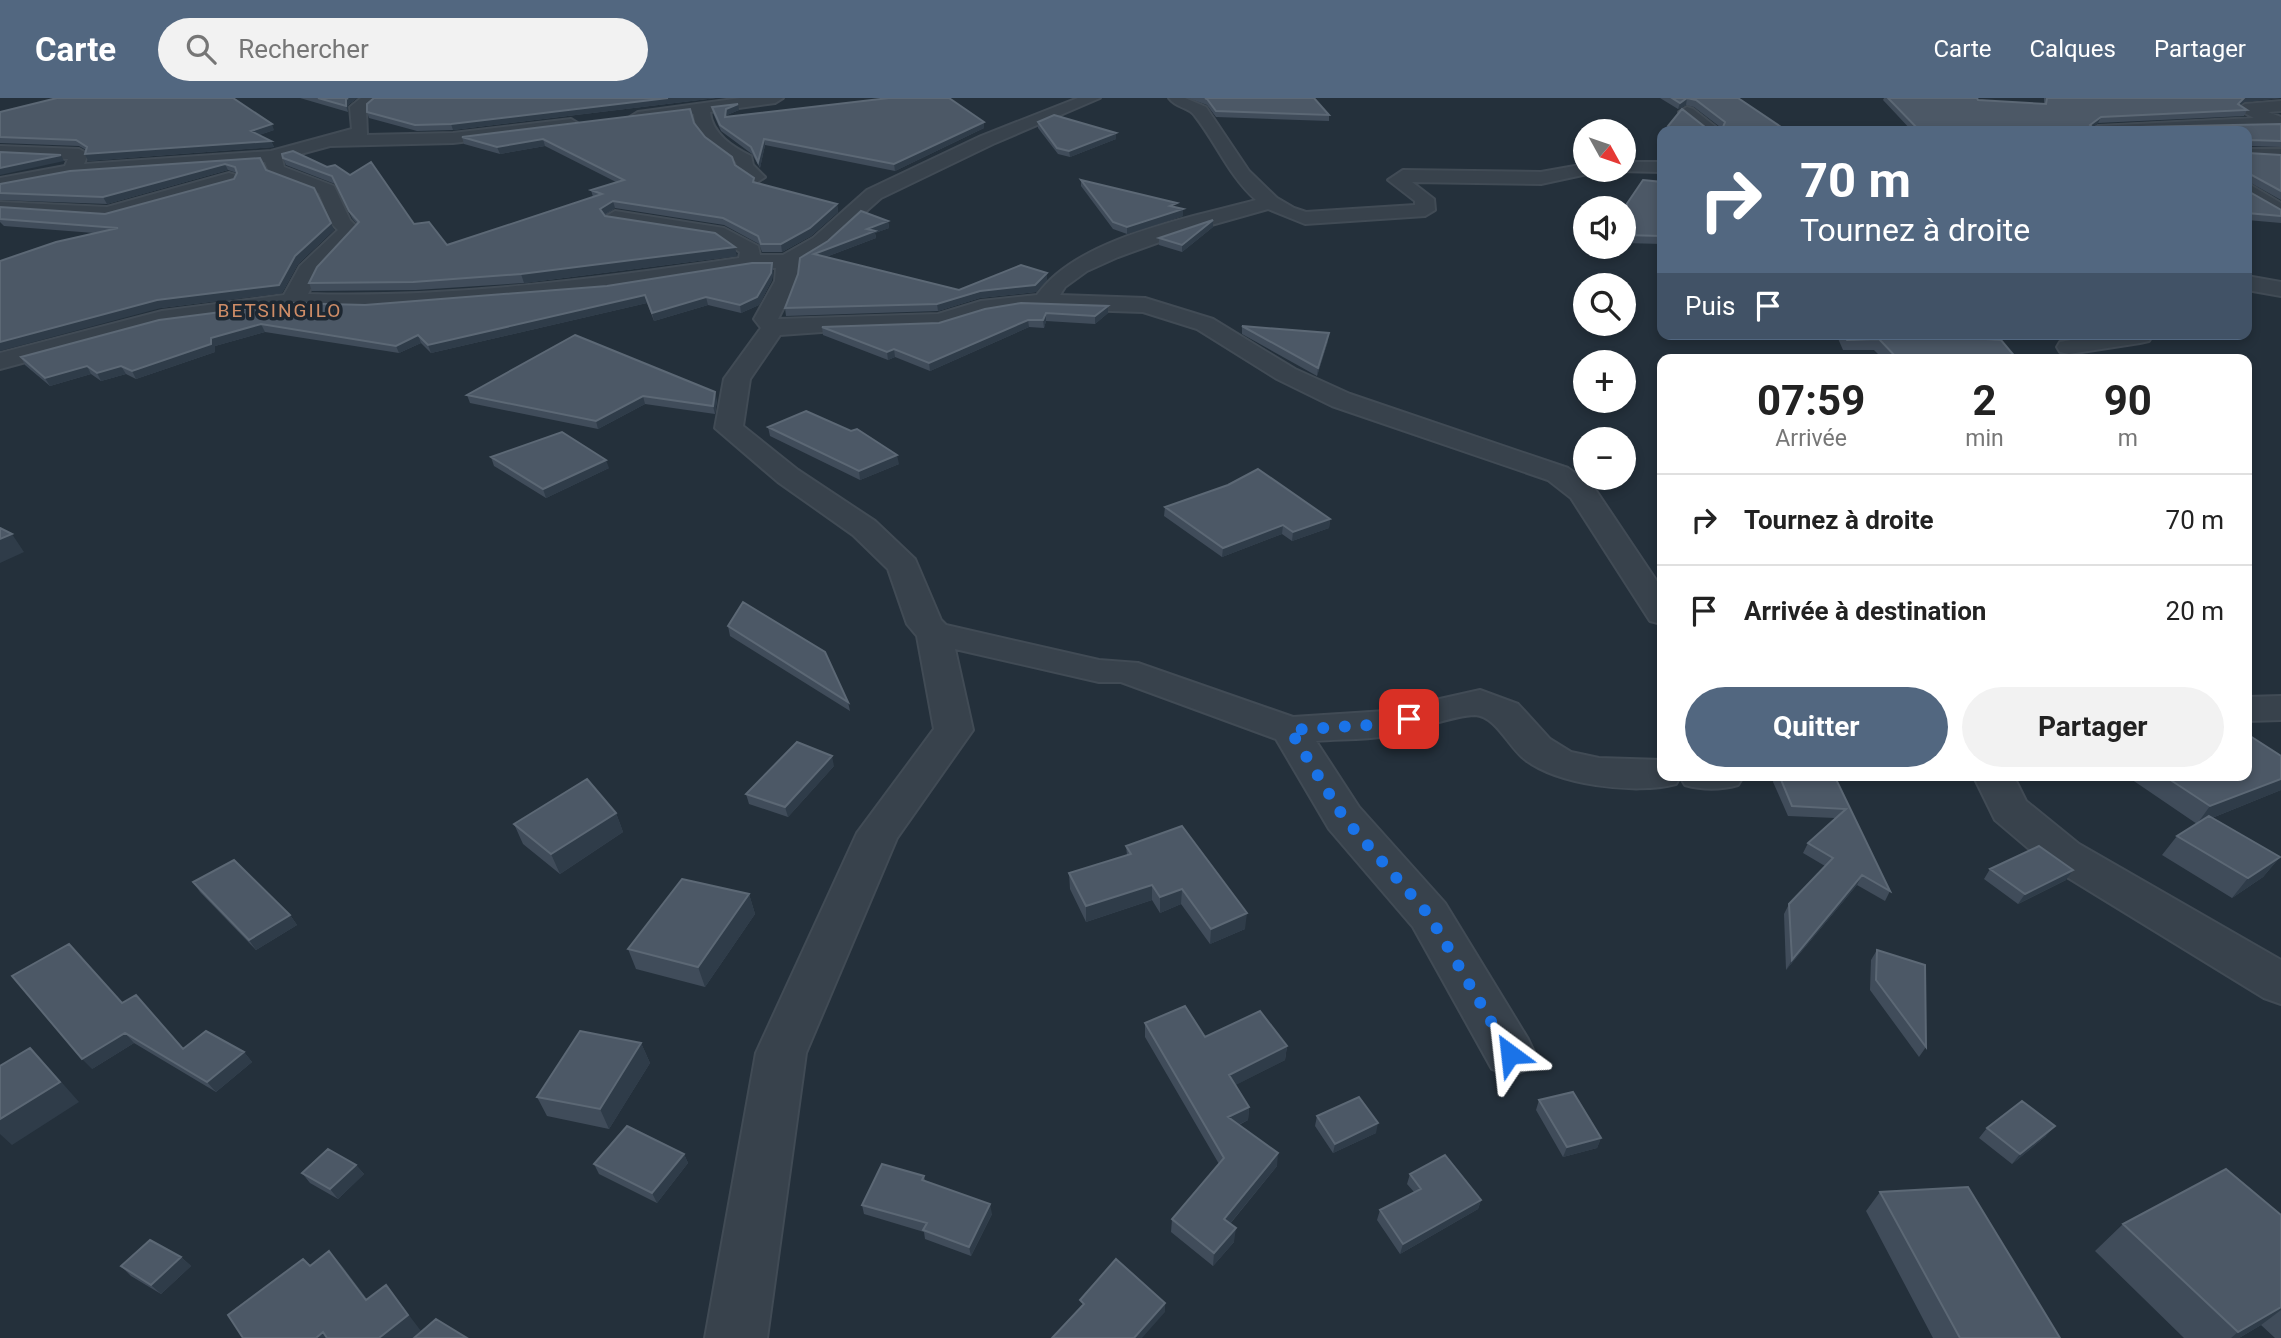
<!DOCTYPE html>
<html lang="fr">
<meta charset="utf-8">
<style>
body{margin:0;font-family:Roboto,sans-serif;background:#f2f2f2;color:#222;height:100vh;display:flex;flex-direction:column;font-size:26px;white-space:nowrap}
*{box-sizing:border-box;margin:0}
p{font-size:23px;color:#767676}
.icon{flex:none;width:38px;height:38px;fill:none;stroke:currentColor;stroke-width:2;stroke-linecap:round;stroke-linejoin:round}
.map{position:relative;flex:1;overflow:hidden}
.panel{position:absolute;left:1657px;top:256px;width:595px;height:427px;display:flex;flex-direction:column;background:#fff;border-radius:14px;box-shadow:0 4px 10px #0003}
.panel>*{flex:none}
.banner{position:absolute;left:1657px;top:28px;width:595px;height:214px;border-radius:14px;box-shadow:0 4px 10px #0003;background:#526780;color:#fff;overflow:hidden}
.needle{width:46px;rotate:130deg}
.buttons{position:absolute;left:1573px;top:21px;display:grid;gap:14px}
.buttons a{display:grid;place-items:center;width:63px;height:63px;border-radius:50%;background:#fff;box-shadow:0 4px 10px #0003;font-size:35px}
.pin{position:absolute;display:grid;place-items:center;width:60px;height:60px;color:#fff;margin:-30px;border-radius:14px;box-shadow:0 4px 10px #0006}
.me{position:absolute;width:77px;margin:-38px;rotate:330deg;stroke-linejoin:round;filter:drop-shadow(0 0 5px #0008)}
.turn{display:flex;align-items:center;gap:24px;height:147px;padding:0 28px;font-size:32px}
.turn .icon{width:91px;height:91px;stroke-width:2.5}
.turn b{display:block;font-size:49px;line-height:60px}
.then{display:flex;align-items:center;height:66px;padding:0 28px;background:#0003;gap:14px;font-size:26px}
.eta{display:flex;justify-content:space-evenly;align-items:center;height:119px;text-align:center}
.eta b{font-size:42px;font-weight:700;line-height:49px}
.cta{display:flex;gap:14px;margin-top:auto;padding:14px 28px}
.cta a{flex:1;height:80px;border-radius:42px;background:#526780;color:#fff;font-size:28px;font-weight:700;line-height:80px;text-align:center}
.cta a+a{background:#f2f2f2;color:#222}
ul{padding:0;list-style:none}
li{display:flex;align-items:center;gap:21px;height:91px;padding:0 28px;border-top:2px solid #e0e0e0}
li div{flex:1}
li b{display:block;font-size:26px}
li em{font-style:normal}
header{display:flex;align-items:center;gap:42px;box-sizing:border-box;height:98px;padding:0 35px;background:#526780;color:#fff}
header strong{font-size:33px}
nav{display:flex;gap:38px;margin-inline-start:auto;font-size:24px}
.search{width:490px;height:63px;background:#f2f2f2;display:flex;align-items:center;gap:18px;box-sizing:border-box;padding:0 24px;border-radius:38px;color:#767676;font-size:26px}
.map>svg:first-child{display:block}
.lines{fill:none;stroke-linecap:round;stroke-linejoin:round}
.minor-casing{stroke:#414b55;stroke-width:4}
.minor{fill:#38424c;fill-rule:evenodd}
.wall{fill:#404c5a}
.shaded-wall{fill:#2f3c49}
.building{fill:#4c5866;stroke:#5c6875;stroke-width:2}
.route{stroke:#1a73e8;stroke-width:12;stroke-dasharray:0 21.6}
.labels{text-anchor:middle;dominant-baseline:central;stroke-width:7;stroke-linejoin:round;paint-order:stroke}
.far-quarter-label{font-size:19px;letter-spacing:2px;fill:#cf8d67;stroke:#1d2731}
</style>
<header>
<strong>Carte</strong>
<div class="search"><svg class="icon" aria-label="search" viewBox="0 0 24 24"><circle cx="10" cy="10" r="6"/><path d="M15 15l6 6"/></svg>Rechercher</div>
<nav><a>Carte</a><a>Calques</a><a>Partager</a></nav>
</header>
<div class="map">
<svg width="2281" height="1240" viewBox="0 0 2281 1240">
<rect width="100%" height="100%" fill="#24303b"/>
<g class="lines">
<g class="minor-casing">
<path id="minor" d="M361 0H380L366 11 367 37 453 35 571 21 579 26 571 31 453 45 330 48 282 61 284 69 334 88 350 122 360 132 318 176 308 196C452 200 597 181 739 160L740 154 718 141 608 123 605 119 615 113 724 130 758 148 760 157H783L813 140 867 92 981 38 1078 0H1100L993 46 881 100 827 148 799 166 797 183 778 221 938 216 981 203 1037 197C1078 139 1191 120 1256 102 1229 78 1217 46 1195 18 1189 9 1176 10 1169 0H1185L1206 9 1249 73 1277 100 1294 110 1306 114 1415 107V103L1388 82 1403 72 1541 74 1586 66V72H1595L1592 75 1541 86 1412 84 1434 101 1435 112 1425 118 1305 126 1268 111 1190 133 1118 159 1087 173 1065 189 1060 197 1145 200 1213 221 1295 271 1350 296 1568 370 1593 388 1662 491V526L1650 523 1571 400 1548 382 1332 308 1277 281 1197 231 1143 214 1021 210 985 216 940 230H877L780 237 750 281 743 328 798 372 875 423 915 461 941 522 946 527 1099 562 1138 565 1293 619 1386 613 1480 592 1518 606 1550 641 1571 654 1599 660 1662 662V677H1744L1738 687C1720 692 1703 692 1685 687L1680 679 1676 686C1636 697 1554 687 1522 659 1508 647 1495 618 1475 617 1451 617 1412 635 1386 638 1363 642 1339 641 1316 643L1359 709 1445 805 1528 941 1535 956 1528 971 1510 978 1492 971 1413 829 1329 731 1276 641 1121 584H1099L955 551 973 632 897 740 806 955 767 1240H705L756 955 857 735 934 631 917 538 907 526 888 471 853 437 778 384 715 330 724 281 761 230 754 221 775 183 776 170H753L609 193 368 212 293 210 163 227 0 271V255L162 213 284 197 300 168 338 132 331 125 319 95 270 76 265 64 73 77 0 92V80L65 68 68 61 0 58V48L79 51 88 56 84 66 271 53 352 31 350 9Z
M741 0H783L775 5 710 14C712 36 733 49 751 58L753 67 765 79 756 85 738 72 736 64C718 55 695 38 694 16L638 24 630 19 638 14Z
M2281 3V13L2268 14 2281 19 2280 29 2090 33 2098 28 2254 20 2237 11 2245 6Z
M1687 9 1693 11 1721 33H1703L1679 14Z
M2247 51H2281V61H2247Z
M1624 64H1662V74L1618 73 1624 72Z
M229 75 236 77 238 81 236 85 108 121 0 116V104L107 109Z
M2247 85 2281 105V120L2247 100Z
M2247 178 2281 184V198L2247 192Z
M2104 236 2152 238 2149 243 2140 245 2069 256 2060 254 2057 249 2060 244Z
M2281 598V622L2247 623V599Z
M1973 677H2013L2026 703 2079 746 2281 862V906L2264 900 2049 768 1995 722Z"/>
</g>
<use href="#minor" class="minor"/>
</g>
<path class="wall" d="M300 0H357L348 7V14Z
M374 0H716L453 32 417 33 369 20 367 14Z
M1188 0H1314L1329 17V23L1216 19 1207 7Z
M1660 0H1738L1787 33H1666L1668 28 1720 29 1694 9 1686 7 1678 11Z
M1884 0H1977L1978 2 2044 6V0H2281V1V0L2244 4 2240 7 2247 12 2244 18 2098 25 2092 29 2281 26V49L2249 48 2248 55 2281 57V102L2249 84 2248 93 2281 112V125L2247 122V33H1912L1883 2Z
M712 9 739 12 727 17V19L984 30 895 73 765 47 760 70 752 56 721 33 713 15Z
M0 14 274 32 259 37 271 43 274 49 88 63 86 52 79 48 0 45Z
M1038 24 1116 41 1070 59 1058 56 1038 30Z
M694 25 705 39 755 84 837 106 838 114 811 138 782 154H762L759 146 724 127 615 110 605 117 737 158 524 185 416 192 312 193 309 185 357 126 352 120 335 86 286 67 283 60 293 53 447 147 593 99 591 92 616 84 545 48 500 56 464 46 462 39Z
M260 60 266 72 334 132 298 166 282 195 161 210 94 135 4 128 0 124V109L105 116 234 81 237 75 228 72 107 106 0 102V86Z
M1081 82 1177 110 1183 118 1127 136 1113 131 1081 88Z
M1662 84V146L1624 145V110Z
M1213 122V129L1182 154 1159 147V140Z
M888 123 889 130 875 135 876 140 826 159 959 192 1047 175V182L1036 194 980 200 938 213 786 218 785 210 798 176 800 160Z
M772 165 773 173 772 182 759 207 741 215 708 207 654 223 647 205 431 255 421 245 399 255 265 234 215 248V254L136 281 126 276 101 283 91 276 50 288 25 267 21 259 365 207 607 188Z
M985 211 1108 215 1095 226 1046 223 1044 230 1029 229 930 273 895 259 888 262 823 237 822 229 939 225Z
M1242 228 1328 243 1317 278 1242 236Z
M1836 236H1922L1923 237 2017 261H1883L1874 252H1843Z
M575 237 717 302 715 316 645 306 598 331 470 305 467 297Z
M768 329 899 366 860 382 770 338Z
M491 359 609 370 546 400 494 368Z
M1165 409 1330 421 1329 430 1292 443 1282 436 1222 459 1164 418Z
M728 528 848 604 850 613 730 538Z
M834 668 788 719 749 706 746 696Z
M1775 677H1834L1890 793 1885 803 1857 787 1786 872 1784 816 1789 806 1825 768 1803 755 1808 745 1835 720 1788 718 1773 684Z
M2130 677H2247L2281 692 2212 720 2280 759 2263 779 2232 800 2162 757 2177 738 2197 726 2128 679Z
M616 715 623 734 560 776 523 746 514 726Z
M1126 748 1245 831 1210 846 1181 806 1160 815 1152 802 1086 824 1070 791 1069 775 1127 757Z
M1990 771 2066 782 2018 806 1984 781Z
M193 784 290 817 297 827 256 852 200 794Z
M749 796 755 816 705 889 636 871 628 851Z
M1877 852 1926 949 1919 959 1870 892 1871 862Z
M122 905 183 951 244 954 252 964 216 994 134 945 92 971Z
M1145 925 1205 939 1287 948 1285 962 1235 987 1249 1009 1248 1022 1239 1027 1277 1068 1230 1126 1234 1144 1213 1168 1171 1134 1172 1121 1219 1066 1145 939Z
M641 945 650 965 609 1031 547 1018 537 999Z
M1539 1002 1601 1040 1597 1050 1563 1059 1536 1012Z
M1317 1018 1376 1035 1333 1055 1315 1028Z
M1987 1030 2046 1038 2012 1066 1979 1040Z
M684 1056 688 1065 657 1105 599 1076 594 1066Z
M356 1067 364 1076 338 1101 310 1085 302 1075Z
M1410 1076 1481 1102 1478 1111 1400 1156 1377 1122 1380 1112 1414 1094 1407 1086Z
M924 1078 925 1083 992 1116 971 1158 925 1141 924 1134 864 1116 862 1107Z
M1880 1094 2060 1240H1933L1866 1113Z
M2281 1117V1240H2275L2261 1227 2239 1240H2184L2095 1153 2123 1126Z
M181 1159 191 1168 161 1196 131 1178 121 1168Z"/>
<path class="shaded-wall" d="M348 0H357L348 7V14L346 8V1Z
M668 0H716L453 32 451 26Z
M1687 0 1686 7 1678 11 1680 5Z
M2244 0H2281L2244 4 2235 12 2238 6Z
M738 6 739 12 727 17 726 25 725 19 726 11Z
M2101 19 2098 25 2087 33 2090 27Z
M984 24V30L895 73 894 66Z
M272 26 274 32 253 39 251 33Z
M1116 35V41L1070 59 1069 53Z
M543 41 545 48 500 56 497 49Z
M764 41 765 47 760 70 758 64Z
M271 43 274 49 88 63 85 56Z
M61 57 64 63 0 77V70Z
M225 66 228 72 107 106 103 99Z
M613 103 615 110 602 118 600 111Z
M837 106 838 114 811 138 782 154 781 146Z
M1183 111V118L1127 136V129Z
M1213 122V129L1182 154V147Z
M888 123 889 130 875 135 876 140 815 163 814 156 867 131Z
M331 125 334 132 298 166 282 195 161 210 0 253V244L295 158Z
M735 149 737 158 524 185 521 176Z
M772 165 773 173 772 182 759 207 741 215 740 207Z
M1047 175V182L1036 194 980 200 938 213 937 206Z
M645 197 647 205 431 255 428 247Z
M706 199 708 207 654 223 652 215Z
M1108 208V215L1095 226V218Z
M1046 215V223L1044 230 1043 222Z
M1028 222 1029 229 930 273 929 265Z
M261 226 265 234 215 248V254L136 281 132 273 211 240Z
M1329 235 1328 243 1317 278 1318 270Z
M418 237 421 245 399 255 396 248Z
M894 251 895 259 888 262 887 254Z
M87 268 91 276 50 288 45 280Z
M121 268 126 276 101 283 97 275Z
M715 294 717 302 715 316 713 308Z
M643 298 645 306 598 331 596 323Z
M897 357 899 366 860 382 859 373Z
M606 362 609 370 546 400 543 391Z
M1330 421 1329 430 1292 443 1293 434Z
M1283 427 1282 436 1222 459 1223 450Z
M12 436 24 454 0 465V441Z
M832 658 834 668 788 719 785 709Z
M2281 681V692L2197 726 2210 708Z
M616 715 623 734 560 776 551 756Z
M2280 759 2263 779 2232 800 2248 780Z
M2073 772 2066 782 2018 806 2025 796Z
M1862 777 1857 787 1786 872 1792 862Z
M1152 787V802L1086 824V808Z
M1182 791 1181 806 1160 815V799Z
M749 796 755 816 705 889 698 869Z
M1247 815 1245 831 1210 846 1211 831Z
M290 817 297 827 256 852 249 842Z
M125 935 134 945 92 971 82 961Z
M641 945 650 965 609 1031 600 1011Z
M1287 948 1285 962 1228 991 1229 977Z
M30 950 49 970 79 1004 12 1047 0 1036V1021Z
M244 954 252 964 216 994 207 984Z
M1249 1009 1248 1022 1227 1032 1228 1019Z
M1378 1025 1376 1035 1333 1055 1335 1046Z
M2055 1028 2046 1038 2012 1066 2020 1056Z
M1601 1040 1597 1050 1563 1059 1567 1049Z
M1278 1055 1277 1068 1223 1134 1224 1121Z
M684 1056 688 1065 657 1105 652 1095Z
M356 1067 364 1076 338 1101 330 1091Z
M1481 1102 1478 1111 1400 1156 1403 1146Z
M990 1106 992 1116 971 1158 969 1149Z
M1236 1130 1234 1144 1213 1168 1214 1155Z
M329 1153 343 1169 380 1218 366 1202Z
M181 1159 191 1168 161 1196 151 1187Z
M386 1187 421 1233 413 1240H379Z
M1165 1205V1214L1142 1240H1134Z
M2281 1209V1212L2261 1227 2239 1240H2231L2238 1234Z
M323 1234 328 1240H316Z"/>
<path class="building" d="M57 0H233L272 26 251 33 271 43 85 56 87 49 76 42 0 39V14Z
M318 0H348L346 1V8Z
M374 0H668L451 26 415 27 367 14V6Z
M889 0H949L984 24 894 66 764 41 758 64 751 49 720 27 712 9 738 6 726 11 725 19Z
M1205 0H1314L1329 17 1216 13 1207 1Z
M1672 0H1738L1787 33H1675L1668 28 1682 11 1705 29H1723L1725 24 1696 2 1687 0 1680 5Z
M1888 0H1977L1978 2 2046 6 2047 0H2244L2238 6 2247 12 2101 19 2090 27 2093 30 2281 26V43L2250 42 2248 55 2281 57V93L2250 76 2248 93 2281 112V118L2247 115V33H1920Z
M690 11 694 25 705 39 732 59 735 67 754 80 753 84 837 106 810 130 781 146H761L758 138 723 120 613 103 600 111 605 118 715 135 735 149 521 176 413 184 309 185 317 169 359 124 349 113 332 78 283 60 282 56 293 53 327 69 335 67 350 77 371 64 414 126 429 124 447 147 602 96 591 92 624 82 543 41 497 49 462 39Z
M1054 17 1116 35 1069 53 1057 50 1038 24Z
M0 54 61 57 0 70Z
M260 60 266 72 314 90 331 125 295 158 279 187 157 202 0 244V163L56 144 118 130 0 121V109L105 116 234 81 237 75 235 69 225 66 103 99 0 95V86L70 73Z
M1081 82 1177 105 1170 108 1183 111 1127 129 1113 124Z
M1643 82 1662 84V138L1624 137V110Z
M861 113 888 123 867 131 875 133 814 156 959 192 1021 167 1047 175 1035 187 980 193 937 206 785 210 798 176 800 160 828 143Z
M1213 122 1182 147 1159 140Z
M752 165H772L771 175 757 199 740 207 706 199 652 215 645 197 428 247 418 237 396 248 261 226 211 240V246L132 273 121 268 97 275 87 268 45 280 21 259 159 222 290 205 365 207 607 188Z
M1021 205 1108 208 1095 218 1046 215 1043 222H1028L929 265 894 251 887 254 822 229 939 225 985 211Z
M1242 228 1329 235 1318 270Z
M1844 236H1922L1923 237 2001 242 2017 261H1898L1879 241 1847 242Z
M575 237 715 294 713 308 643 298 596 323 467 297Z
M806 313 851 333 857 331 897 357 859 373 768 329Z
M562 334 606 362 543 391 491 359Z
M1258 371 1330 421 1293 434 1283 427 1223 450 1165 409 1228 387Z
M0 430 12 436 0 441Z
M743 504 825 554 848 604 728 528Z
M2247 636 2281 658V681L2210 708 2163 677H2247Z
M797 644 832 658 785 709 746 696Z
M1779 677H1834L1890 793 1862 777 1792 862 1789 806 1833 760 1808 745 1846 711 1792 708Z
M587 681 616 715 551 756 514 726Z
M2209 718 2280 759 2248 780 2177 738Z
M1182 728 1247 815 1211 831 1182 791 1160 799 1152 787 1086 808 1069 775 1131 756 1126 748Z
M2039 748 2073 772 2025 796 1990 771Z
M234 762 290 817 249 842 193 784Z
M682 781 749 796 698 869 628 851Z
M69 846 122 905 136 897 183 951 206 933 244 954 207 984 125 935 82 961 12 878Z
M1877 852 1925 867 1926 949 1876 882Z
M1185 908 1205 939 1260 913 1287 948 1229 977 1249 1009 1228 1019 1278 1055 1224 1121 1236 1130 1214 1155 1172 1121 1224 1060 1145 925Z
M580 933 641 945 600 1011 537 999Z
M30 950 60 984 0 1021V968Z
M1573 994 1601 1040 1567 1049 1539 1002Z
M1359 999 1378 1025 1335 1046 1317 1018Z
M2022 1003 2055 1028 2020 1056 1987 1030Z
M627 1028 684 1056 652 1095 594 1066Z
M328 1051 356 1067 330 1091 302 1075Z
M1445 1057 1481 1102 1403 1146 1380 1112 1421 1091 1410 1076Z
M882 1066 924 1078 922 1082 990 1106 969 1149 923 1132 927 1125 862 1107Z
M2226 1071 2281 1117V1209L2238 1234 2123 1126Z
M1968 1089 2060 1240H1960L1880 1094Z
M150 1142 181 1159 151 1187 121 1168Z
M329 1153 366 1202 386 1187 408 1217 379 1240H327L323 1234 316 1240H243L228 1217 303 1161 310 1168Z
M1116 1161 1165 1205 1134 1240H1052L1084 1206 1080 1202Z
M436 1221 467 1240H414Z"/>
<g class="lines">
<path class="route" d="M1409 621 1386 626 1290 632 1344 720 1429 817 1510 956"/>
</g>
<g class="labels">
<g class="far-quarter-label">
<text x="280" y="212">BETSINGILO</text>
</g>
</g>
</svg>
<div class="buttons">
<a><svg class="needle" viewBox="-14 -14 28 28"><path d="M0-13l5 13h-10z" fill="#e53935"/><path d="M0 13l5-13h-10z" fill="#767676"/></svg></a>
<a><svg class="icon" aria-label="sound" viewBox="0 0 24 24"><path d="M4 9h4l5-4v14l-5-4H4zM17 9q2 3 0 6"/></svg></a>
<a><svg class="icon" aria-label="search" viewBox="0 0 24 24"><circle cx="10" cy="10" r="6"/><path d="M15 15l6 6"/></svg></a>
<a>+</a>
<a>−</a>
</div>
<div class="pin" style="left:1409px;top:621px;background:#d93025"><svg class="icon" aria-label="arrive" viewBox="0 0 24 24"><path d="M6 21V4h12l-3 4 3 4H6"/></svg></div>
<svg class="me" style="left:1510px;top:956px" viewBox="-20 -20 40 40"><path d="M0-17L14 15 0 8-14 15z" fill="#1a73e8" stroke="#fff" stroke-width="4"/></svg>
<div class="banner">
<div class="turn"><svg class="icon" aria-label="right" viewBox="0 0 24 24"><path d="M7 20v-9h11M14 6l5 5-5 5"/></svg><div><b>70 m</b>Tournez à droite</div></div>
<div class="then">Puis<svg class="icon" aria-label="arrive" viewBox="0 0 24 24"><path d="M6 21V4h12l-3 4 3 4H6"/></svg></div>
</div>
<section class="panel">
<div class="eta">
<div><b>07:59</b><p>Arrivée</p></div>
<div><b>2</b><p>min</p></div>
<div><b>90</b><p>m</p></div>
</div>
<ul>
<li><svg class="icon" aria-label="right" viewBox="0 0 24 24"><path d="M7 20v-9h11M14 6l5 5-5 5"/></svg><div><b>Tournez à droite</b></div><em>70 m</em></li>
<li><svg class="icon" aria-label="arrive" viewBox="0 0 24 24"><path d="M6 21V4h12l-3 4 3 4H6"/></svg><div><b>Arrivée à destination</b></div><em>20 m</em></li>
</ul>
<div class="cta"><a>Quitter</a><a>Partager</a></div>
</section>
</div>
